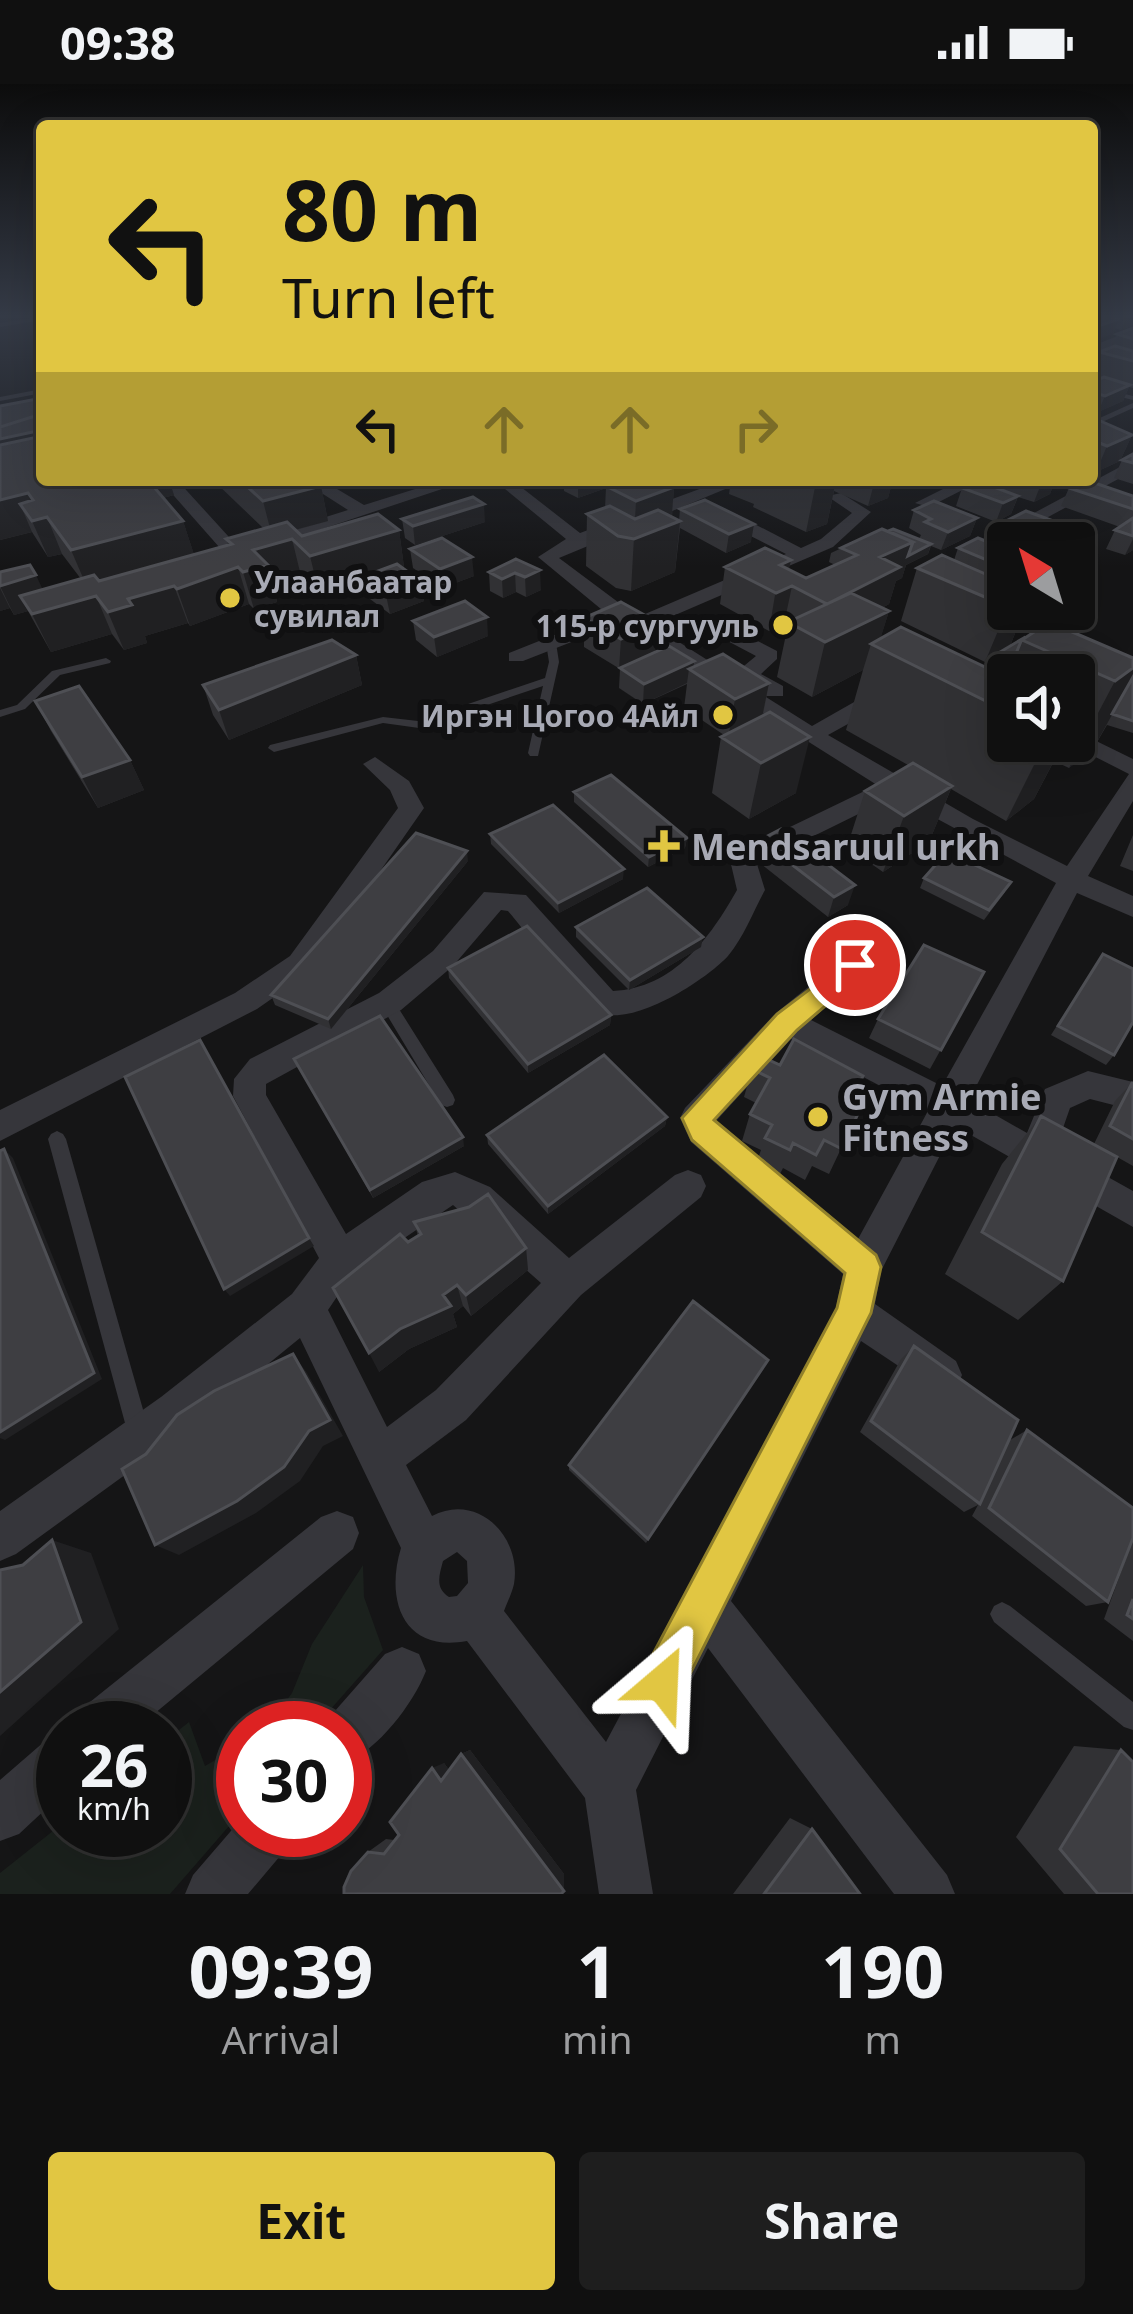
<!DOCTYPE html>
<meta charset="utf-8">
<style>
body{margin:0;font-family:"Noto Sans",sans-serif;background:#1e1e1e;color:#f1f3f6;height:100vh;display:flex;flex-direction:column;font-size:45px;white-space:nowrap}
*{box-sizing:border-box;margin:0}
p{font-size:39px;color:#9c9d9f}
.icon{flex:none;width:66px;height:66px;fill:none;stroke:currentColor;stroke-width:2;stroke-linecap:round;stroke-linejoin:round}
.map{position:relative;height:1810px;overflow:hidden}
.sheet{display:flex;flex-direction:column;background:#101010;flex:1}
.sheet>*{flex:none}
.banner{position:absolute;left:36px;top:36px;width:1062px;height:366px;border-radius:12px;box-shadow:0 12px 48px #0002,0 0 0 3px #303030;background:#e1c642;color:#111;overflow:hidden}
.needle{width:78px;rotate:322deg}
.tools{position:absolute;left:987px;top:438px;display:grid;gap:24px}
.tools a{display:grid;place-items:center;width:108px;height:108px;border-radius:12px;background:#101010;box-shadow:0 12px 48px #0002,0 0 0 3px #303030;font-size:60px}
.speed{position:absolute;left:36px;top:1617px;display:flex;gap:24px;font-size:60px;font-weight:700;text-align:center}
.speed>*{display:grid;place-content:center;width:156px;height:156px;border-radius:50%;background:#101010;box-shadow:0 12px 48px #0002,0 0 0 3px #303030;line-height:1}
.speed small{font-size:30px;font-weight:400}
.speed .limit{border:18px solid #d22;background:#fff;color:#111}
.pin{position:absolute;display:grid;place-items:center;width:102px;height:102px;color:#fff;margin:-51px;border:6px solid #fff;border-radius:50%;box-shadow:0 3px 12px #0007}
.me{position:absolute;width:132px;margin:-66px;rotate:26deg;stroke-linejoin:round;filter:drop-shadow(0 0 9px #0008)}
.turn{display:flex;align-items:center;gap:42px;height:252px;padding:0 48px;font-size:54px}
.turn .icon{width:156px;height:156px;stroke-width:2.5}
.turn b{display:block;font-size:84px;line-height:102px}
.lanes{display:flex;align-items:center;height:114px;padding:0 48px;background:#0003;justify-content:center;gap:60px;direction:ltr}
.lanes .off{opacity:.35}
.eta{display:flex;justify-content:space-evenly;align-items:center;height:204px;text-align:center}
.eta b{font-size:72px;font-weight:700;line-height:84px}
.action{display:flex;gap:24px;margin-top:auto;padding:24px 48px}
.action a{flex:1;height:138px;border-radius:12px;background:#e1c642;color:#111;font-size:48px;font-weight:700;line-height:138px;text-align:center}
.action a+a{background:#1e1e1e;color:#f1f3f6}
.status{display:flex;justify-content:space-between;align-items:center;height:84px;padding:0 60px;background:#101010;direction:ltr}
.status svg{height:33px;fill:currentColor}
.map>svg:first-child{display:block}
.green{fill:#1b211d}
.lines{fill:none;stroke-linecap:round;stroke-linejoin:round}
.service{fill:#36363b;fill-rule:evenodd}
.minor{fill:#36363b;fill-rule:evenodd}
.wall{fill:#313134;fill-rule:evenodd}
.shaded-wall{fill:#202022}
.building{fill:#3e3e42;stroke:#4e4f54;stroke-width:3}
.route{fill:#e1c642;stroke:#92812b;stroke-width:3}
.poi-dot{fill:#e1c642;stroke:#101011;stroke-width:4.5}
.labels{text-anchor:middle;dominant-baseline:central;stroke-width:12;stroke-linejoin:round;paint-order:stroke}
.far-poi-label{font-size:30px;font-weight:bold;fill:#a8aab5;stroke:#101011;text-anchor:end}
.poi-label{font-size:36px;font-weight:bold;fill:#a8aab5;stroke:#101011;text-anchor:start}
</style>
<div class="status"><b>09:38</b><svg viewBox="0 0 49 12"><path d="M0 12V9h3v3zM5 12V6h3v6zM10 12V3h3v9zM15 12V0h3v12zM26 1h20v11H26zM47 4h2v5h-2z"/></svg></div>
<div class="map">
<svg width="1133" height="1810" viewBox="0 0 1133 1810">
<rect width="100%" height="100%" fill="#151516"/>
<path class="green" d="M363 1481 364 1513 383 1566 314 1644H266L292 1609 312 1560Z
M189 1638 205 1682 243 1660V1726L170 1810H0V1789L63 1739V1746H165V1657Z"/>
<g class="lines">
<path class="service" d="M42 232V236L0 243V239Z
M1092 302 1133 312V316L1092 306Z
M42 305V309L0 317V313Z
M1133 319V324L1100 339 1093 337Z
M551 556 556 559 559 578 538 672H530L528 669 543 602 419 644 383 639 274 668 268 664 270 661 383 633 418 637 545 594 549 578 546 559Z
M106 574 111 577 110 579 60 591 25 625 0 633V626L17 621 52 587Z
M389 915 394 917 453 1011 455 1016 453 1021 447 1023 441 1021 381 921 384 917Z
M57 1047 63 1050 66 1055 150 1350 146 1357 139 1361 132 1357 128 1350 48 1055 51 1050Z
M1002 1518 1010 1522 1133 1618V1646L1124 1643 994 1538 990 1530 994 1522Z"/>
<path class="minor" d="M1133 246V254L1092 270V262Z
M1133 376V387L978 471 963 467Z
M160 396H177L239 464V472H227Z
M285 396 332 402 364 421 444 396H469L268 463H256V455L348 426 323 410 299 408Z
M494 396H512L580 449 724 396H747L559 474 638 533 786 470 727 440V432H739L801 464 821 455 852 429 827 412 841 409 871 428 833 463 652 541 812 642 877 605H893V615L828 651 973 735 1067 782 1129 690 1064 657H1074V648L1082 650 1133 675V717L1088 792 1133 812V833L1077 809 969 1016 1027 1049 1045 1005 1088 987 1133 998V1026L1090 1015 1070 1024 1056 1064 1133 1107V1143L955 1042 881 1187 875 1220 956 1277 962 1291 956 1305 942 1311 861 1257 731 1517 947 1791 955 1810H894L708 1564 636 1706 653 1810H599L585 1714 467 1557C403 1569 385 1516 401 1464L300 1254 191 1343 16 1470 0 1477V1427L161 1313 292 1210 319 1174 233 1012 234 995 250 975 379 909 433 867 484 808 526 811 613 907C674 904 710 854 737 806L730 776 734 770 877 701 620 539 523 577H509V569L607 530 538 473 566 455ZM895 712 1056 799 942 1002 811 936 865 889 870 881 865 873H845L776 929 685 1024 680 1034 691 1058 843 1190 836 1224 606 1658 504 1527C507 1519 512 1509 514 1500 522 1452 477 1408 432 1432L406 1381 466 1336 581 1211 701 1113 706 1102 701 1091 688 1086 675 1091 569 1174 490 1103 455 1088 422 1098 346 1150 266 1011V1000L401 926 453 882 501 826 508 827C527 849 574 913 594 926 627 948 706 896 728 872 744 853 753 828 765 806L757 780ZM791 955 928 1027 858 1155 716 1037ZM453 1121 541 1199 436 1306 387 1343 328 1226 353 1189ZM457 1468 467 1477 468 1499 457 1512 449 1513C435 1504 439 1492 443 1477Z
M961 396H982L929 423 915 419Z
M703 536H717L777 567V575L761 590 783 602V612H767L739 596V586L756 572 703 544Z
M375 673 409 697 424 724 310 888 257 925 0 1057V1026L235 909 290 872 398 724 390 706 363 680Z
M337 1427 353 1433 359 1449 353 1465 137 1644H73L80 1626 321 1433Z
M402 1563 419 1570 426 1587C413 1620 378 1666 345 1679V1644H324L327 1636 385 1570Z
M63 1649V1709L19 1750 0 1757V1696L45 1657Z
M243 1733V1746H294L286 1765 248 1810H185L193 1791Z"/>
</g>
<path class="wall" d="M1109 230H1133V241L1121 246 1115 244 1113 250Z
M1133 244V304L1129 303 1123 317 1098 328 1092 326V298L1101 294 1092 292V285L1099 268 1111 263 1117 250Z
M0 322 42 396H169L174 411 163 414 183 437 194 471 228 461 226 455 263 444 213 396H314L321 402 328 437 296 446 302 452 399 446 404 483H402L422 498 424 517 390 530 366 512 363 496 319 509 301 492 273 500 277 518 254 525 249 520 190 542 188 539 145 552 147 559 124 566 112 550 51 568 28 527 14 531 10 524 0 527V488L43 505 81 495 62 470 48 473 32 448 0 456Z
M1092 336 1132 351 1120 377 1096 388 1092 386Z
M1133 370V400L1114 394 1122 376Z
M564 396H660L674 403 672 433 679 436 680 425 751 458 726 469 680 444 675 488 631 507 616 504 586 482 587 430 605 424 606 404 578 414 564 407Z
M731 396H925L905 404 892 399 888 414 868 422 834 407 827 440 806 448 753 423 754 420 729 410Z
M997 396H1055L1050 410 1034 418 1018 413 1011 430 996 438 956 422 962 404 995 403Z
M1069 404 1133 412V466L1125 471 1106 465 1115 446 1120 443 1061 422Z
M914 426 977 434 970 452 941 466 931 462 928 470 906 481 902 494 896 497 889 520 882 524 889 527 880 555 1006 593 1008 589 991 580 994 572 985 578 901 537 917 484 954 476 958 464 1008 466V525H1025L1010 562 1023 555 1133 574V649L1107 641 1093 665 1069 684 1054 677 1034 715 1006 737 951 705 929 758 883 788 847 763 865 707 908 681 846 646 863 586 812 613 777 593 788 541 784 540 769 547 720 520 725 483 789 486 806 494 835 481 829 478 831 469 882 445 919 455 921 451 909 444ZM1008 591H1074V657H1008Z
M402 435 485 438 415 461 405 454Z
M1008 436 1092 451 1084 470 1074 475V459H1013L1001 454Z
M410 465 474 492 442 504 413 484Z
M516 475 541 506 526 513 516 508 503 514 490 507 489 488Z
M584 534 657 538 655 567 694 577V583L769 599 763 631 796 709 749 735 712 709 721 653 724 651 684 624 687 600 643 620 619 604 620 585 584 563Z
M413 537 488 552 437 573 416 556Z
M356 571 362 601 229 656 213 631 203 601Z
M35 617 130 676 144 706 98 724 51 647Z
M574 708 687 754 685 764 648 783 574 718Z
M490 750 623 795 559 829 491 760Z
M1133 751V787L1120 782Z
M760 756 848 821 828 833 756 776Z
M468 777 331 945 275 921 271 911Z
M924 794 1005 808 984 836 920 804Z
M576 843 701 863 629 906 576 853Z
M1096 880 1114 971 1106 981 1051 951Z
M448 884 611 931 610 941 528 989 449 894Z
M984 888 930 985 869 954 878 935Z
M294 975 464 1062 373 1114Z
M780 981 866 1012 829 1090 812 1082 805 1096 783 1084 779 1092 756 1080 761 1066 742 1057 750 1030 756 1019 744 1013 752 985Z
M1132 999H1133V1082L1094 1060 1115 1017Z
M1041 1032 1063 1197 1018 1236 945 1190 1002 1080Z
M667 1033 665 1042 548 1130 488 1060 487 1051Z
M414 1138 526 1164 528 1186 471 1232 463 1222 453 1230 457 1243 409 1265 379 1288 408 1158 418 1152Z
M914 1262 995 1386 1010 1356 1027 1346 1108 1518 1086 1522 972 1432 978 1421 964 1428 860 1348 901 1275Z
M768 1276 646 1459 569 1386V1381Z
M1133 1455V1557L1104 1535Z
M1074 1662 1121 1666 1133 1810H1064L1016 1753Z
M470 1666 564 1790 368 1768 386 1755 394 1756 444 1679 449 1686 461 1670Z
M790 1734 812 1745 860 1810H733Z"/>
<path class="shaded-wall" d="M1128 230H1133V241L1121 246Z
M1119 235 1113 250 1092 257V244Z
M1130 301 1123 317 1098 328 1105 312Z
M42 346V365L0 366V355Z
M1132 351 1120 377 1096 388 1107 362Z
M144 396H169L174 411 159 415Z
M578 396H628L578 414Z
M822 396H836L827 440 806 448 816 398Z
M875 396H893L888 414 868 422Z
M908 396H925L905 404Z
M1050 396H1055L1050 410 1034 418 1041 400Z
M321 402 328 437 272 452 263 417Z
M674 403 671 440 680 437 675 488 631 507 636 417Z
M28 409 40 435 47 433 62 470 48 473 32 437 20 420 32 448 0 456V416Z
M1018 412 1011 430 996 438 1003 419Z
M484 420 485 438 415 461 413 442Z
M977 434 970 452 941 466 948 448Z
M183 437 195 473 87 503 71 466Z
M754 440 751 458 726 469 729 450Z
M399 446 404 483 365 495 362 493 363 496 319 509 310 472Z
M1092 451 1084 470 1074 475 1075 461Z
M292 455 301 492 273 500 277 518 254 525 243 488 253 466Z
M1133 455V466L1125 471Z
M913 458 931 460 928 470 906 481 902 494 896 497 889 520 821 556 827 520 880 473Z
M472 473 474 492 442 504 440 485Z
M791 476 785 505 792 502 784 540 769 547 780 481Z
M238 483 249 520 190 542 177 505Z
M540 486 541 506 526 513 525 493Z
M515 489 516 508 503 514 502 495Z
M36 491 49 519 20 512 28 527 14 531 0 502Z
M422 498 424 517 390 530 386 511Z
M174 502 188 539 145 552 147 559 124 566 108 528 128 515Z
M0 504 10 524 0 527Z
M96 512 112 550 51 568 32 530Z
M1008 523V525H1025L1009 564 985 578Z
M889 527 878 563 871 560 863 586 812 613 825 558Z
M487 533 488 552 437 573 434 553Z
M657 538 655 567 619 585 621 555Z
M356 571 362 601 229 656 219 626Z
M694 577 693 588 689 585 687 599 643 620 644 600Z
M1133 584V593L1093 665 1069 684 1115 597Z
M769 599 761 638 728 655 735 615Z
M810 653 796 709 749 735 761 679Z
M1046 657H1064L1034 715 1006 737Z
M130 676 144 706 98 724 82 693Z
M952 702 929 758 883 788 904 732Z
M687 754 685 764 648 783 649 773Z
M467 767 468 777 331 945 328 935Z
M624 785 623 795 559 829 558 819Z
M855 801 848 821 828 833 834 813Z
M703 853 701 863 629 906 630 896Z
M611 931 610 941 528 989V980Z
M667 1033 665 1042 548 1130V1122Z
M463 1053 464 1062 373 1114 370 1106Z
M4 1065 13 1074 102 1295 5 1356 0 1354Z
M309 1154 314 1162 230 1212 224 1205Z
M526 1164 528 1186 471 1232 466 1211Z
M457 1201 463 1222 453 1230 457 1243 409 1265 379 1288 369 1269Z
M293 1270 307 1289 343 1352 323 1362 300 1397 256 1429 179 1471 155 1461Z
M52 1456 91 1469 119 1545 0 1652V1608Z
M470 1666 564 1790V1807L461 1670Z
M444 1679 452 1690 441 1697 432 1684Z"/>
<path class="building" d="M1101 231 1119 235 1092 244V234Z
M1133 244V255L1117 250Z
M1115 262 1133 267V277L1099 268Z
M1104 293 1130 301 1105 312 1092 308V298Z
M42 314V334L38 335 35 332 0 343V322Z
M35 332 39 336 42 335V346L0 355V343Z
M1096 335 1132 351 1107 362 1092 356V336Z
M42 352V396H148L183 437 71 466 47 433 32 437 20 420 33 416 28 409 0 416V361Z
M1133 370V379L1122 376Z
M240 396H314L321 402 263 417Z
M623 396H660L674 403 636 417 606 402Z
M1028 396H1050L1041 400Z
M1086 396 1133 412V425L1069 404Z
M978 397 1018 412 1003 419 962 404Z
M473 413 484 420 413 442 402 435Z
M705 416 754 440 729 450 680 425Z
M934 417 977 434 948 448 925 438 931 435 914 426Z
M610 422 635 435 658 426 680 437 634 455 618 452 587 430Z
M1026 427 1092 451 1075 461 1074 459 1008 436Z
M378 430 399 446 310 472 292 455 253 466 268 481 243 488 238 483 177 505 174 502 128 515 132 521 108 528 96 512 32 530 20 512 94 491 99 497 232 460 226 455 287 438 302 452Z
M1133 434V452L1115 446Z
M882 445 913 458 880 473 900 483 827 520 792 502 776 509 725 483 765 464 791 476 780 481 806 494 857 471 841 464Z
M893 445 931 460 908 472 913 458 888 447Z
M442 454 472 473 440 485 410 465Z
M978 454 1008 466V485L958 464Z
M942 471 1008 500V523L917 484Z
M516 475 540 486 525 493 515 489 502 495 489 488Z
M397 480 422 498 386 511 362 493Z
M30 481 36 491 0 502V488Z
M851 509 889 527 825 558 788 538Z
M465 517 487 533 434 553 413 537Z
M621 518 657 538 621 555 584 534Z
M1049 538 1133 574V584L1115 597 1022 556Z
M901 543 1008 594V628L871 560Z
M1022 555 1012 579 995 571Z
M332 556 356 571 219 626 203 601Z
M669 562 694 577 644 600 620 584Z
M723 570 769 599 735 615 689 585Z
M1133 593V637L1112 630Z
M79 602 130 676 82 693 35 617Z
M770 628 810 653 761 679 721 653Z
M913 679 952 702 904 732 865 707Z
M611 691 687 754 649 773 574 708Z
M553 721 624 785 558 819 490 750Z
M781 745 855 801 834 813 760 756Z
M416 749 467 767 328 935 271 911Z
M947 768 1011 798 989 826 924 794Z
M647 804 703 853 630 896 576 843Z
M527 842 611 931 528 980 448 884Z
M924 861 984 888 941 966 878 935Z
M1103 870 1133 885V938L1114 971 1058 942Z
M380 932 463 1053 370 1106 294 975Z
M794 955 863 992 856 1007 866 1012 842 1065 824 1056 816 1071 793 1059 790 1066 765 1054 772 1041 750 1030 770 994 752 985 760 972 780 981Z
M200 956 309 1154 224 1205 125 993Z
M604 971 667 1033 548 1122 487 1051Z
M1132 999H1133V1055L1110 1042Z
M1041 1032 1117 1073 1063 1197 982 1148Z
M4 1065 94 1289 0 1348V1067Z
M488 1110 526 1164 466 1211 457 1201 443 1211 451 1222 400 1245 369 1269 333 1204 400 1150 408 1158 421 1150 414 1138 469 1123Z
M693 1217 768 1276 648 1455 569 1381Z
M914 1262 1018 1336 980 1420 871 1337Z
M293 1270 330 1336 309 1347 284 1383 237 1417 155 1461 122 1385 146 1370 177 1331 214 1307Z
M1027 1346 1133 1424V1454L1108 1518 989 1424Z
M52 1456 81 1538 0 1608V1486L23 1481Z
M1133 1515V1535L1127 1531Z
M1121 1666 1133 1678V1810H1098L1060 1765Z
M461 1670 564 1807 561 1810H344V1803L351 1787 368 1768 384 1770 399 1751 390 1738 432 1684 441 1697Z
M812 1745 860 1810H764Z"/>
<linearGradient id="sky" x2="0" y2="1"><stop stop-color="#0c0c0c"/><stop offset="0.48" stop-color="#353b47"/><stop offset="1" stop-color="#353b47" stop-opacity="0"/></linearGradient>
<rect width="1133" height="483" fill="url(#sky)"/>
<path class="route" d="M855 871 864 874 868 881 864 889 797 946 714 1036 876 1171 881 1183 871 1229 678 1614 662 1621 646 1614 640 1599 646 1583 837 1224 845 1189 692 1056 682 1034 777 930Z"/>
<g class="poi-dot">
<circle cx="230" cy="514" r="12"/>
<circle cx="783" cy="541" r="12"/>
<circle cx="723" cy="631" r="12"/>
<path d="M658 744h12v12h12v12h-12v12h-12v-12h-12v-12h12z"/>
<circle cx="818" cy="1033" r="12"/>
</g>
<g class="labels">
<g class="far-poi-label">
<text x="254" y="497" text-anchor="start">Улаанбаатар<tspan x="254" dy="34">сувилал</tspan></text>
<text x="759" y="541">115-р сургууль</text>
<text x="699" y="631">Иргэн Цогоо 4Айл</text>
</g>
<g class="poi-label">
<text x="691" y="762">Mendsaruul urkh</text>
<text x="842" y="1012">Gym Armie<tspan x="842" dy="41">Fitness</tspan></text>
</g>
</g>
</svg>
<div class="tools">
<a><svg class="needle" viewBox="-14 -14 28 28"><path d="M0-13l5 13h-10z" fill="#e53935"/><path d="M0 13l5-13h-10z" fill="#9c9d9f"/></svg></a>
<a><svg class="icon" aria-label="sound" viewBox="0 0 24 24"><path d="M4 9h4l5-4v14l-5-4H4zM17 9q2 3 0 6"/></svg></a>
</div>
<div class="speed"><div>26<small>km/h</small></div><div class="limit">30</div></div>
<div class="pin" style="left:855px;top:881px;background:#d93025"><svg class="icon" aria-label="arrive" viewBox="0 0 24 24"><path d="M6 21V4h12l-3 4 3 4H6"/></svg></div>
<svg class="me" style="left:662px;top:1599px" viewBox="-20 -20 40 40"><path d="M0-17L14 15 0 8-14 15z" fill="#e1c642" stroke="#fff" stroke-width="4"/></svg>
<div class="banner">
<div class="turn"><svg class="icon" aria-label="left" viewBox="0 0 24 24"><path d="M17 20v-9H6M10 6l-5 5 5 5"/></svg><div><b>80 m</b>Turn left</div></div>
<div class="lanes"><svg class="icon" aria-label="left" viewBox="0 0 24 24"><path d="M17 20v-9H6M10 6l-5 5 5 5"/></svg><svg class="icon off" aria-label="ahead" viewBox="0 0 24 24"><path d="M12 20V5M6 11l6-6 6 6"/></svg><svg class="icon off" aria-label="ahead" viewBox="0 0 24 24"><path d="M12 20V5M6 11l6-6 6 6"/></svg><svg class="icon off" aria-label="right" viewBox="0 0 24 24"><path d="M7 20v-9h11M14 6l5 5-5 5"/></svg></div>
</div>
</div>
<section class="sheet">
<div class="eta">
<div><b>09:39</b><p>Arrival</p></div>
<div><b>1</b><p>min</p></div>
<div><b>190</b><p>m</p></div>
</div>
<div class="action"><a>Exit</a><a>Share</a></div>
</section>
